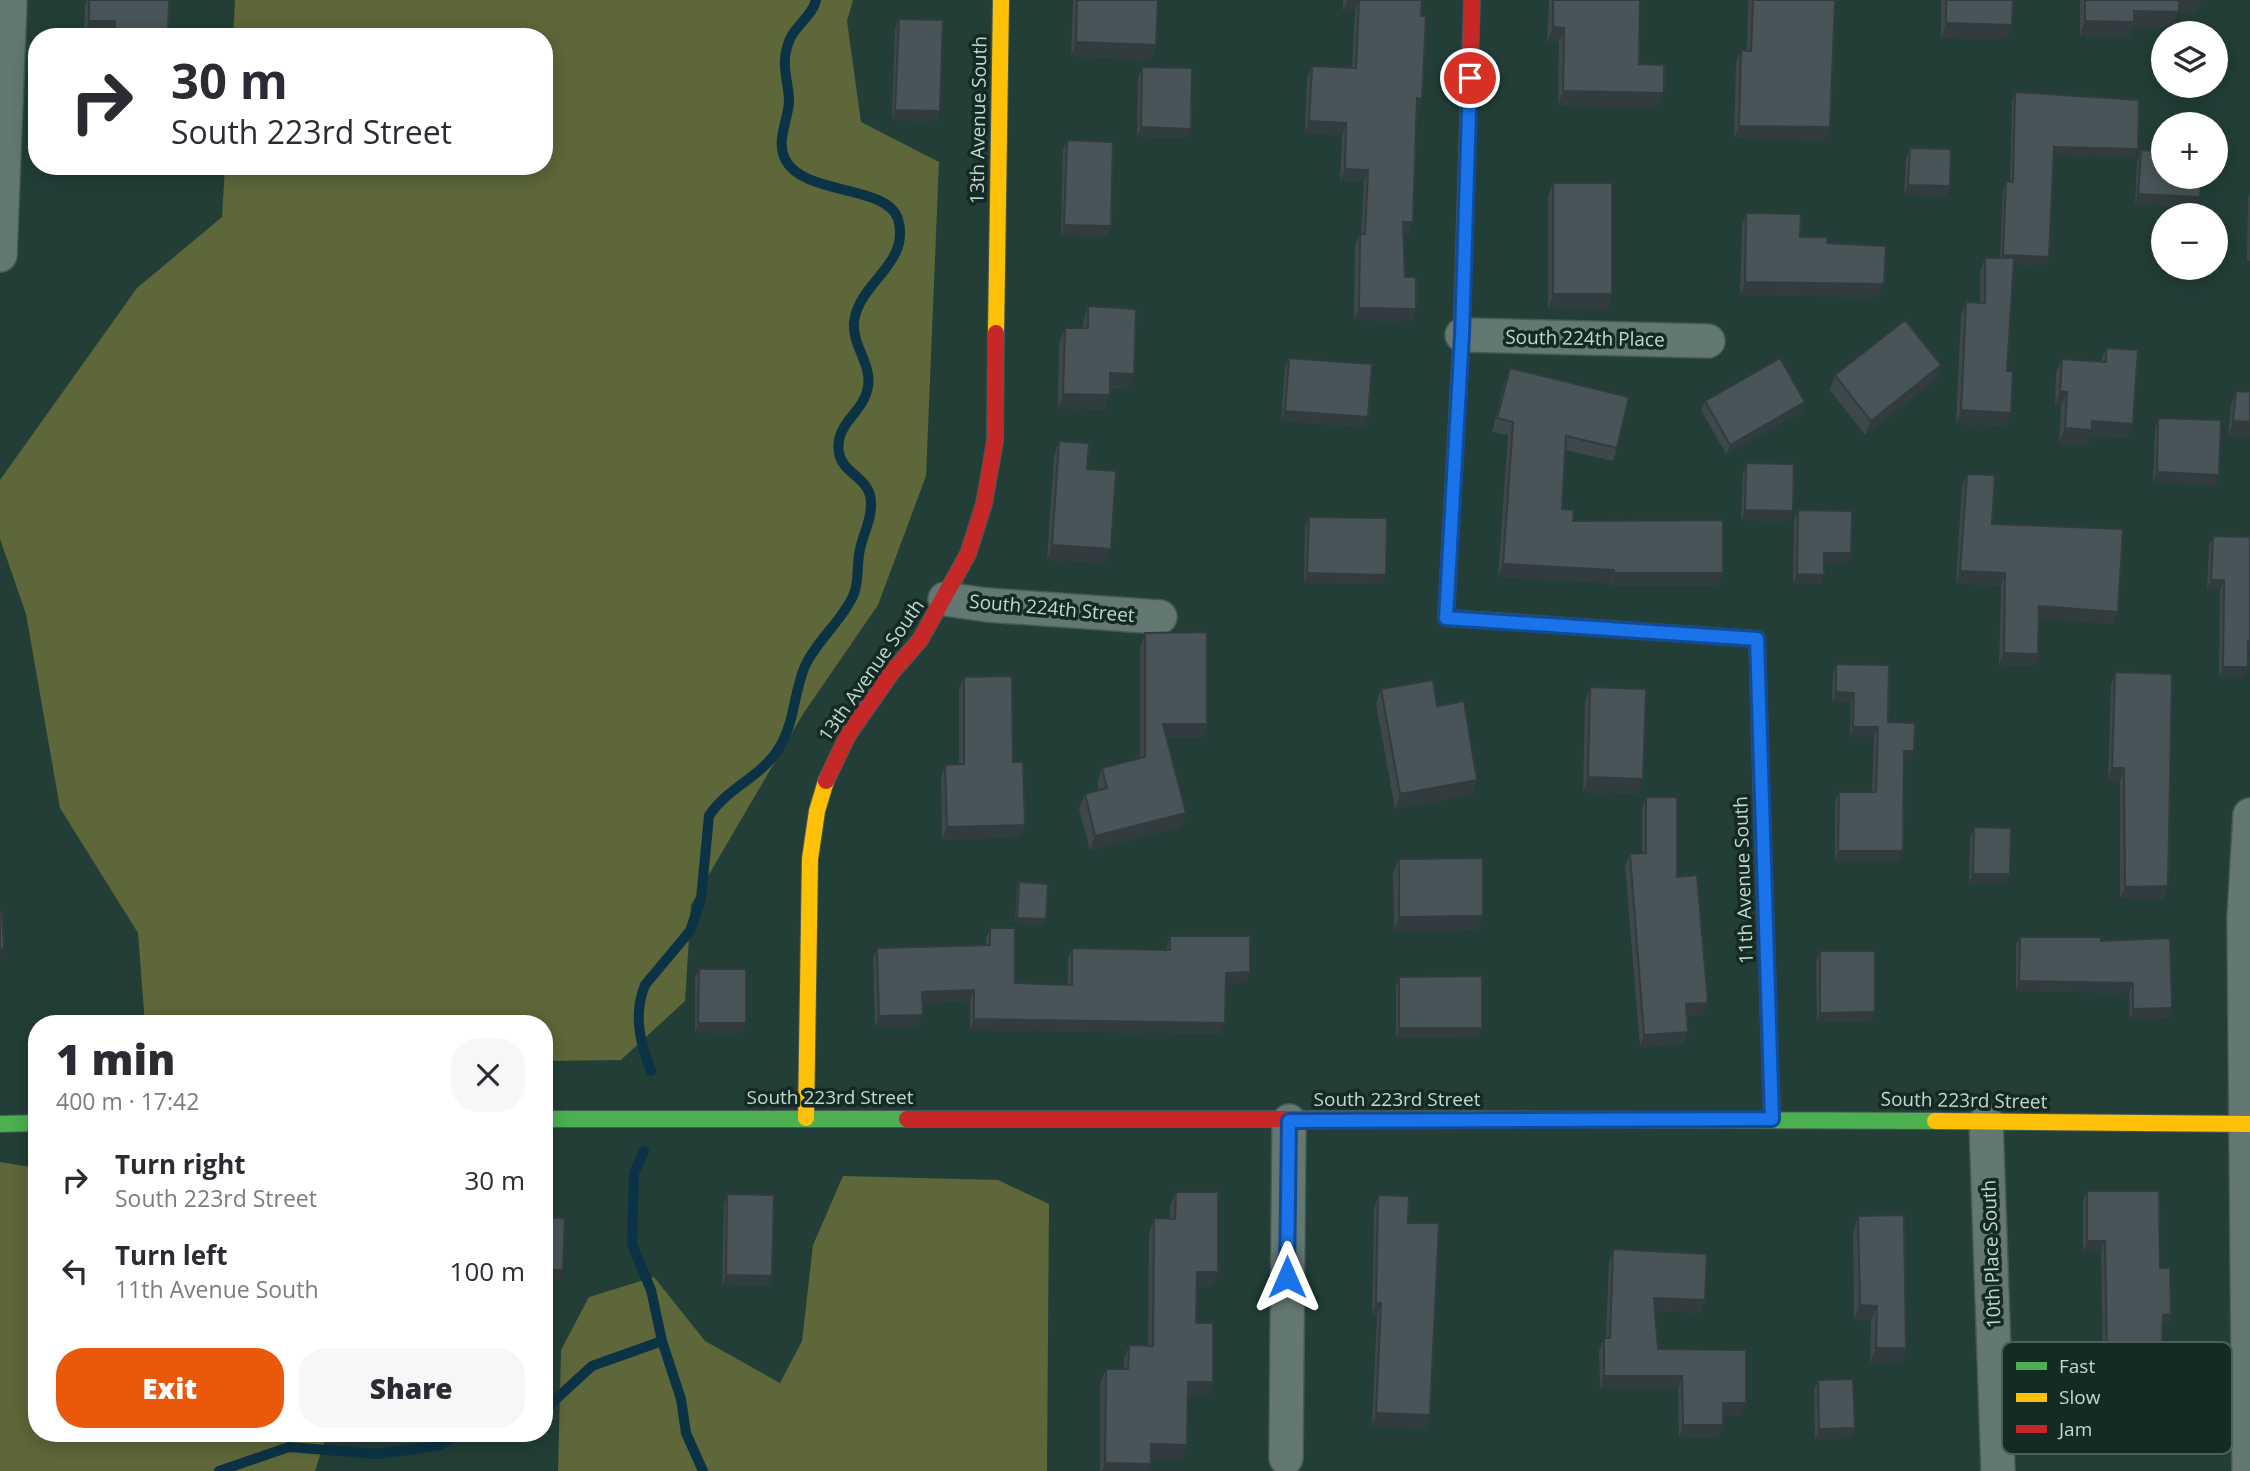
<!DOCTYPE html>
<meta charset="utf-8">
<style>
body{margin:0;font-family:"Open Sans",sans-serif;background:#f7f7f7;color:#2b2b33;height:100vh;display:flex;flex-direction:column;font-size:26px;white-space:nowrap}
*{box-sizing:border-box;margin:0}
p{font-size:23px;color:#7c7c81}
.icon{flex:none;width:38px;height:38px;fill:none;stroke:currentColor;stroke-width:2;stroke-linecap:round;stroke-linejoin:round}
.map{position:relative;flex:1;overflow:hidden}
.panel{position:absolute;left:28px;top:1015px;width:525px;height:427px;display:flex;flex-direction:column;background:#fff;border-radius:28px;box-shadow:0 4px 18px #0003}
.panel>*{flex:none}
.top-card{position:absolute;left:28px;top:28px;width:525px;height:147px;border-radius:28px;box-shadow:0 4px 18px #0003;background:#fff;color:#2b2b33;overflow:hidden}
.tools{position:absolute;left:2151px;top:21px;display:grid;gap:14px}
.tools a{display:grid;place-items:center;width:77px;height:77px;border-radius:50%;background:#fff;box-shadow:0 4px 18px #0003;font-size:35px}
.pin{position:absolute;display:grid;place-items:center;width:60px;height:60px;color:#fff;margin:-30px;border:4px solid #fff;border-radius:50%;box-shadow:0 2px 7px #0007}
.me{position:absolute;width:77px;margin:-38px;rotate:0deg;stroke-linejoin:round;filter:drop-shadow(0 0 5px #0008)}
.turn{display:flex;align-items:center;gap:24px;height:147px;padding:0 28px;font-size:32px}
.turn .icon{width:91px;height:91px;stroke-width:2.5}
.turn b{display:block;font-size:49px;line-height:60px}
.round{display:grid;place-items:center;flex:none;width:74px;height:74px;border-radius:28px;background:#f7f7f7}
.overview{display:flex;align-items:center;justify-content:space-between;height:119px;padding:0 28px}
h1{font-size:42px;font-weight:800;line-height:52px}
.button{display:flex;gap:14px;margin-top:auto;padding:14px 28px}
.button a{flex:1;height:80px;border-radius:28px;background:#ea580c;color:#fff;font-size:28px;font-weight:800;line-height:80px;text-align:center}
.button a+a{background:#f7f7f7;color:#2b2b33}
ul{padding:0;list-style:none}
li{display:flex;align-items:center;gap:21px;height:91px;padding:0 28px}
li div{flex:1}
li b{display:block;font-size:26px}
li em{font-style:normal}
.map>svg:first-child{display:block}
.green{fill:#5d6739}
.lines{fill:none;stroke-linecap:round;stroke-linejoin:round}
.stream{stroke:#0b3345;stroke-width:10}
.street-casing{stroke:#455a55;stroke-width:36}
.fast-casing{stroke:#455a55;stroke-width:18}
.slow-casing{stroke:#455a55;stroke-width:18}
.jam-casing{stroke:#455a55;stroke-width:18}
.street{stroke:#637872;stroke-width:33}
.fast{stroke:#4caf50;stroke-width:16}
.slow{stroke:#ffc107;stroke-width:16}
.jam{stroke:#c62828;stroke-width:16}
.wall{fill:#3e484b}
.shaded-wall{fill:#323b3d}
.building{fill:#485457;stroke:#323b3d;stroke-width:2}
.route-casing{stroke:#114b97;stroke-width:18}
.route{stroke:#1a73e8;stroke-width:12}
.labels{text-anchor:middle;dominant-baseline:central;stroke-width:7;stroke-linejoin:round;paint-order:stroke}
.street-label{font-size:19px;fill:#c1d9d2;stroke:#162a25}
.key{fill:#162a25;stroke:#495f59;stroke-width:2}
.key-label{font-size:19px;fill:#c1d9d2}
</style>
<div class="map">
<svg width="2250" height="1471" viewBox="0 0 2250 1471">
<rect width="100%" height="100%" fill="#223e37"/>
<path class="green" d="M235 0H853L847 21 861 122 939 162 926 476 878 605 803 714 691 905 685 1001 621 1060 544 1061V1024H145L138 933 60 808 26 614 0 539V480L137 288 222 217 225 166H544V37H233Z
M0 1162 37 1168V1433H327L315 1471H0Z
M843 1176 998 1180 1049 1204 1047 1471H558L561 1350 589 1297 654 1277 705 1341 780 1383 802 1341 813 1245Z"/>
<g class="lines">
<path class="stream" d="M651 1071C640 1043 633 1014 645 985L690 931 701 899 709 816C726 789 759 778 777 751 795 725 793 694 805 666 817 640 841 622 853 596 859 584 857 568 859 555 861 537 872 521 871 503 871 477 843 475 839 453 834 423 864 413 868 387 872 364 852 346 854 322 859 281 911 265 898 219 887 184 803 196 785 159 776 141 788 120 789 102 789 80 779 64 790 39 796 25 813 15 816 0
M662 1341 681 1399 686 1433 703 1471
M544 1410 592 1366 662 1341 651 1290 632 1244 634 1173 644 1151
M219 1471 289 1447 377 1454 437 1446 464 1433"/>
<g class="street-casing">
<path id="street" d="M0 255 10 0
M1462 335 1708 341
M945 599 987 605 1160 617
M1986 1121 1998 1471
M1286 1458 1289 1121
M2249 1471 2244 918 2250 815"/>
</g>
<g class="fast-casing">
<path id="fast" d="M1762 811 1772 1119
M544 1119H907
M1458 1119 1935 1121
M0 1124 37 1123"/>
</g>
<g class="slow-casing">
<path id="slow" d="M996 333 1001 0
M1461 345 1446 618 1496 621
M806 1118 810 859 817 811 826 781
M1935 1121 2250 1124"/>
</g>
<g class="jam-casing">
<path id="jam" d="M1461 345 1472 0
M1496 621 1757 639 1762 811
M826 781 848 735 892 672 920 640 968 554 984 504 995 441 996 333
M907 1119H1458"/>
</g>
<use href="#street" class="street"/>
<use href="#fast" class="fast"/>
<use href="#slow" class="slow"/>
<use href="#jam" class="jam"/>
</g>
<path class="wall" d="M87 0H169L168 37H111V34L84 33 85 5Z
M1073 0H1158L1151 60 1071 56Z
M1343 0H1422V99L1418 110H1417L1408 234H1404L1405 277 1416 309 1412 321 1354 320 1355 246 1360 234H1361L1364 182 1340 181 1342 135 1305 133 1307 78 1312 66 1352 68 1355 11H1343Z
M1549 0H1640L1639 64 1658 107 1558 106 1559 42H1547Z
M1748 0H1835L1830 127 1825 140 1734 138 1736 63 1741 50H1747Z
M1941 0H2013L2007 39 1941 38Z
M2080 0H2201L2197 13 2178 12 2173 27 2133 26 2129 37 2080 36Z
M899 19 940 111 936 121 892 120 895 29Z
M1142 67 1191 129 1188 138 1137 137 1138 77Z
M2015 92 2135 157 2054 155 2046 265 2013 264 2007 371 2006 426 1956 424 1961 315 1966 302 1980 303V271L1985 258H2000L2003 190 2006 181 2010 182 2012 101Z
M1067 140 1107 236 1061 235 1063 150Z
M1910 148 1950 186 1946 196 1904 195 1906 158Z
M2141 150 2196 207 2135 204 2137 160Z
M1553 183 1612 294 1607 309H1548V197Z
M2250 193V261H2247L2248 198Z
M1746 213 1800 237 1827 243 1879 297 1740 295 1742 226Z
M1088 306 1129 388H1110L1105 410 1058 408 1059 343 1065 328H1083V321Z
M2106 348 2128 438 2090 436 2087 445 2059 443 2061 406H2055L2056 373 2062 359 2101 361Z
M1289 358 1365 427 1281 421 1285 368Z
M1941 365 1935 380 1865 435 1830 390 1835 375Z
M1510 368 1617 448 1613 461 1565 450 1562 509 1573 521 1719 586H1610V583L1498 577 1508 435 1492 432 1505 381Z
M2236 391 2250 392V437L2228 435 2231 405Z
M1705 401 1802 412 1726 454 1701 410Z
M2158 418 2219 475 2215 485 2153 482 2155 428Z
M1059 441 1087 469 1105 563 1047 560 1054 456Z
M1746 463 1793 511 1790 521 1741 520 1743 473Z
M1967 474 1992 524 2113 624 2039 618 2038 654 2034 666 1999 665 2001 586 1956 583 1962 486Z
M1798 510 1847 563H1824V575L1820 584H1793L1794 520Z
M1309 517 1382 584 1304 583 1305 527Z
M2213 536 2250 537V652H2248V667L2244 677H2219L2220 590H2207L2209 546Z
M1145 633 1207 724 1202 738H1167L1186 813 1181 827 1090 850 1079 809 1085 794 1099 791 1097 782 1102 768 1140 758V648Z
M1836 664 1888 722 1910 761H1903V851L1899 861H1835V802L1839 792H1872L1874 737H1850L1851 702H1832L1833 674Z
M2115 672 2168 886 2163 899H2120V781L2108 780 2111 685Z
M964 677 1013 762 1025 825 1020 837 942 840 941 777 945 765 959 764V689Z
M1590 687 1638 794 1583 792 1585 702Z
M1381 689 1437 706 1477 780 1472 795 1395 809 1376 704Z
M1646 797 1677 877 1703 1015 1686 1016 1683 1044 1640 1047 1625 866 1630 854 1642 853V808Z
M1974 827 2006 884H1969L1970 837Z
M1399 859 1478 930 1394 931 1393 873Z
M1019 882 1046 919 1044 924 1015 923 1017 887Z
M990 928 1015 983 1068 985V959L1072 948 1166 950 1170 936 1246 983H1226L1221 1034 970 1030V1001L923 1003 919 1026 875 1027 873 959 877 948 986 945V939Z
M2020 937 2101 941 2172 1008 2169 1018 2130 1019 2129 993 2016 991V946Z
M1820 951 1871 1022H1817L1816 961Z
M699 969 746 1023 742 1033 695 1032V978Z
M1399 977 1478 1037 1396 1038V986Z
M2087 1191 2160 1268 2171 1314 2168 1324H2162L2156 1413H2132L2128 1438 2074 1436 2075 1370 2078 1360 2103 1361 2101 1251H2083V1201Z
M1176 1192 1212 1287 1196 1286V1323L1213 1382 1208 1396H1188L1187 1445 1182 1459H1151L1148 1471H1100V1384L1106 1369H1124V1360L1129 1345 1148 1346 1149 1233 1154 1218 1170 1219V1206Z
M727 1194 769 1286 722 1285 724 1204Z
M1378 1195 1408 1223 1426 1428 1372 1426 1377 1315H1372L1374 1208Z
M1858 1216 1906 1348 1901 1362 1870 1363 1871 1321 1854 1320 1853 1231Z
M1613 1249 1700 1313 1655 1311 1658 1349 1742 1416H1723V1425L1718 1438H1679L1678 1389H1600L1599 1351 1604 1338H1606L1609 1262Z
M1818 1380 1851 1438 1815 1439 1814 1390Z"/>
<path class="shaded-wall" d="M1347 0H1359L1355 11H1343Z
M2178 0H2201L2197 13 2178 12 2173 27 2133 26 2129 37 2080 36 2085 21Z
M89 21H115L111 34 84 33Z
M1946 23 2012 25 2007 39 1941 38Z
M1553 27 1564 28 1559 42H1547Z
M1076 42 1156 45 1151 60 1071 56Z
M1563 91 1664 93 1658 107 1558 106Z
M1417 98 1422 99 1418 110H1413Z
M895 110 940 111 936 121 892 120Z
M1309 121 1346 123 1342 135 1305 133Z
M1739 126 1830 127 1825 140 1734 138Z
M1141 127 1191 129 1188 138 1137 137Z
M2054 147 2138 149 2135 157 2051 155Z
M87 166H183L180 173 86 169Z
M1345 169 1368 170 1364 182 1340 181Z
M1908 185 1950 186 1946 196 1904 195Z
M2138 194 2200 197 2196 207 2135 204Z
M1403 222H1413L1408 234H1399Z
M1064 225 1111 226 1107 236 1061 235Z
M2003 255 2049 257 2046 265 2000 264Z
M1745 282 1884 284 1879 297 1740 295Z
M1553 294H1612L1607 309H1548Z
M1359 308 1416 309 1412 321 1354 320Z
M1941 365 1935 380 1865 435 1871 421Z
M1110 373 1134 374 1129 388 1105 387Z
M2060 391 2067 392 2061 406H2055Z
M1063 394 1110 395 1105 410 1058 408Z
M1805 402 1802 412 1726 454 1730 445Z
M1961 410 2011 413 2006 426 1956 424Z
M1285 411 1368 417 1365 427 1281 421Z
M2092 421 2133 424 2128 438 2090 436 2087 445 2059 443 2065 428Z
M2233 421 2250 422V437L2228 435Z
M2157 472 2219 475 2215 485 2153 482Z
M1745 510 1793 511 1790 521 1741 520Z
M1052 545 1111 549 1105 563 1047 560Z
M1824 553H1851L1847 563H1821Z
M1503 564 1614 570 1610 583 1498 577Z
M1960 571 2005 573 2001 586 1956 583Z
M1307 573 1386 575 1382 584 1304 583Z
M1614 573H1723L1719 586H1610Z
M1797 574 1824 575 1820 584H1793Z
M2211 580H2224L2220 590H2207Z
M2039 606 2118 612 2113 624 2035 618Z
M2248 642H2250V652H2244Z
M2004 653 2038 654 2034 666 1999 665Z
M2223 667H2248L2244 677H2219Z
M1836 692 1854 693 1851 702H1832Z
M1163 724H1207L1202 738H1158Z
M1853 727H1878L1874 737H1850Z
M1904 751H1914L1910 761H1900Z
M2112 768H2124L2120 781 2108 780Z
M1588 777 1643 779 1638 794 1583 792Z
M1477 780 1472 795 1395 809 1400 794Z
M1186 813 1181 827 1090 850 1095 836Z
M1025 825 1020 837 942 840 947 827Z
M1838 851H1903L1899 861H1835Z
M1973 874H2010L2006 884H1969Z
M2168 886 2163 899H2120L2125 887Z
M1483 916 1478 930 1394 931 1399 917Z
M1017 918 1046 919 1044 924 1015 923Z
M0 948H4L0 958Z
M1250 972 1246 983H1222L1226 973Z
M2019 981 2133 983 2129 993 2016 991Z
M974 990 970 1001 919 1003 922 992Z
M1708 1003 1703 1015 1681 1016 1686 1004Z
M2172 1008 2169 1018 2130 1019 2133 1009Z
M1875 1012 1871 1022H1817L1820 1013Z
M923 1015 919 1026 875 1027 879 1016Z
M974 1019 1225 1023 1221 1034 970 1030Z
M698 1023H746L742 1033 695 1032Z
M1399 1028H1482L1478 1037 1396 1038Z
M1688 1032 1683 1044 1640 1047 1644 1035Z
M2087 1241H2105L2101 1251H2083Z
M544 1270H563L560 1280H544Z
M1197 1272H1218L1212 1287 1191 1286Z
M726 1275 772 1276 769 1286 722 1285Z
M1654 1298 1705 1300 1700 1313 1650 1311Z
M1376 1303H1381L1377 1315H1372Z
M1860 1305 1877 1306 1871 1321 1854 1320Z
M2171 1314 2168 1324H2159L2163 1315Z
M1876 1348H1906L1901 1362 1870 1363Z
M1604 1376H1682L1678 1389H1600Z
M1188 1382H1213L1208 1396H1183Z
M1723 1403H1746L1742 1416H1718Z
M2132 1403H2160L2156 1413 2129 1412Z
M1376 1413 1430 1415 1426 1428 1372 1426Z
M1683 1425H1723L1718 1438H1679Z
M2077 1426 2132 1428 2128 1438 2074 1436Z
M1855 1428 1851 1438 1815 1439 1819 1429Z
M1151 1444 1187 1445 1182 1459H1146Z
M1105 1463 1151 1464 1148 1471H1102Z"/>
<path class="building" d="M89 0H169L168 37H115V21H89Z
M1077 0H1158L1156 45 1076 42Z
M1359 0H1422L1421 16H1426L1422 99 1417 98 1413 222H1403L1405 277H1416V309L1359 308 1360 234H1365L1368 170 1345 169 1346 123 1309 121 1312 66 1356 68Z
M1553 0H1640L1639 64 1664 65V93L1563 91 1564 28 1553 27Z
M1753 0H1835L1830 127 1739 126 1741 50 1751 51Z
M1946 0H2013L2012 25 1946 23Z
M2085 0H2179V12L2134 11V22L2085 21Z
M899 19 943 20 940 111 895 110Z
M1142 67 1192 68 1191 129 1141 127Z
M2015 92 2139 100 2138 149 2054 147 2049 257 2003 255 2006 181 2013 182Z
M1067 140 1113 142 1111 226 1064 225Z
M1910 148 1951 149 1950 186 1908 185Z
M2141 150 2163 151V177H2201L2200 197 2138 194Z
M1553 183H1612V294H1553Z
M1746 213 1801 214 1800 237H1828L1827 243 1886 246 1884 284 1745 282Z
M1985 258H2014L2007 371H2013L2011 413 1961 410 1966 302 1985 303Z
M1088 306 1136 309 1134 374 1110 373V395L1063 394 1065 328H1088Z
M1905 320 1941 365 1871 421 1835 375Z
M2106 348 2138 350 2133 424 2092 421V430L2065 428 2067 392 2060 391 2062 359 2106 362Z
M1289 358 1372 364 1368 417 1285 411Z
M1780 358 1805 402 1730 445 1705 401Z
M1510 368 1629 397 1617 448 1566 436 1562 509 1574 510 1573 521 1723 520V573H1614V570L1503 564 1513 422 1497 418Z
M2236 391 2250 392V422L2233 421Z
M2158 418 2221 420 2219 475 2157 472Z
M1059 441 1089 443 1087 469 1116 471 1111 549 1052 545Z
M1746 463 1794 464 1793 511 1745 510Z
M1967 474 1995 475 1992 524 2123 529 2118 612 2039 606 2038 654 2004 653 2005 573 1960 571Z
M1798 510 1852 511 1851 553H1824V575L1797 574Z
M1309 517 1387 518 1386 575 1307 573Z
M2213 536 2250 537V642H2248V667H2223L2224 580H2211Z
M1207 632V724H1163L1186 813 1095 836 1085 794 1107 788 1102 768 1145 757V633Z
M1836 664 1889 665 1888 722 1915 723 1914 751H1904L1903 851H1838L1839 792H1876L1878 727H1853L1854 693 1836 692Z
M2115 672 2172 674 2168 886 2125 887 2124 768H2112Z
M1012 676 1013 762H1023L1025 825 947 827 945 765 964 764V677Z
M1433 680 1437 706 1464 701 1477 780 1400 794 1381 689Z
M1590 687 1646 689 1643 779 1588 777Z
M1646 797H1677V877L1697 875 1708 1003 1686 1004 1688 1032 1644 1035 1630 854 1646 853Z
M1974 827 2011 828 2010 874H1973Z
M1483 858V916L1399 917V859Z
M1019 882 1048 884 1046 919 1017 918Z
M2 912 4 948H0V913Z
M990 928H1015V983L1072 985V948L1170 950V936H1250V972L1226 973 1225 1023 974 1019V990L922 992 923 1015 879 1016 877 948 990 945Z
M2020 937H2101V941L2170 938 2172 1008 2133 1009V983L2019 981Z
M1820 951H1875V1012L1820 1013Z
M699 969H746V1023H698Z
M1482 976V1028H1399V977Z
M2087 1191H2159L2160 1268H2170L2171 1314 2163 1315 2160 1403H2132V1428L2077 1426 2078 1360 2107 1361 2105 1241H2087Z
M1176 1192H1218V1272H1197L1196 1323H1213V1382H1188L1187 1445 1151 1444V1464L1105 1463 1106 1369H1128L1129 1345 1153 1346 1154 1218 1175 1219Z
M727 1194 774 1195 772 1276 726 1275Z
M1378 1195 1409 1196 1408 1223H1439L1430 1415 1376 1413 1381 1303H1376Z
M1904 1215 1906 1348H1876L1877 1306 1860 1305 1858 1216Z
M544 1217 565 1218 563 1270H544Z
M1613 1249 1707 1254 1705 1300 1654 1298 1658 1349 1746 1350V1403H1723V1425H1683L1682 1376H1604V1338H1610Z
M1853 1379 1855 1428 1819 1429 1818 1380Z"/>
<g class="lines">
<g class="route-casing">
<path id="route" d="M1287 1277 1289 1121 1772 1119 1757 639 1446 618 1462 335 1470 78"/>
</g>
<use href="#route" class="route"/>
</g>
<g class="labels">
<g class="street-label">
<text transform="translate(978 120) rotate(-89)">13th Avenue South</text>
<text transform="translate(1585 338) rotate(1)">South 224th Place</text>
<text transform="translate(1052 608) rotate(5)">South 224th Street</text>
<text transform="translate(871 670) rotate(-55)">13th Avenue South</text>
<text transform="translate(1743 880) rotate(-92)">11th Avenue South</text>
<text x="830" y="1097">South 223rd Street</text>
<text x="1397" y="1099">South 223rd Street</text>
<text transform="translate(1964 1100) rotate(1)">South 223rd Street</text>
<text transform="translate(1991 1254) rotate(-92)">10th Place South</text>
</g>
</g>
<rect x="2002" y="1342" width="230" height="112" rx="10" class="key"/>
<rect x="2016" y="1362" width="31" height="8" fill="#4caf50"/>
<rect x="2016" y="1393" width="31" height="9" fill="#ffc107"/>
<rect x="2016" y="1425" width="31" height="8" fill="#c62828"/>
<g class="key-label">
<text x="2059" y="1373">Fast</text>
<text x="2059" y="1404">Slow</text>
<text x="2059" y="1436">Jam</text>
</g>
</svg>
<div class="tools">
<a><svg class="icon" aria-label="layers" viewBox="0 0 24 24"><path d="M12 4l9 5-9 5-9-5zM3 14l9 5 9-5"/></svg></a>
<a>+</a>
<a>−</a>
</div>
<div class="pin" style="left:1470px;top:78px;background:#d93025"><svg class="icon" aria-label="arrive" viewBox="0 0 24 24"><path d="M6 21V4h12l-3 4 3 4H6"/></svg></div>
<svg class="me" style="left:1287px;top:1277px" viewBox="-20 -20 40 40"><path d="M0-17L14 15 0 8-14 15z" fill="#1a73e8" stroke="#fff" stroke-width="4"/></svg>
<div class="top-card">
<div class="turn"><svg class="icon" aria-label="right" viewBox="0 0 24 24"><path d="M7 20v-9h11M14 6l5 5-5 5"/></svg><div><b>30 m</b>South 223rd Street</div></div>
</div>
<section class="panel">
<div class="overview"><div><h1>1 min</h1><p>400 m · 17:42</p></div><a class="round"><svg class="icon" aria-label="close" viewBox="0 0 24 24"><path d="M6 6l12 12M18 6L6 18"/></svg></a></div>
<ul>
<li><svg class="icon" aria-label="right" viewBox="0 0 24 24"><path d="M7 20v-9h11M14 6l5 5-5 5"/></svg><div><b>Turn right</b><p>South 223rd Street</p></div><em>30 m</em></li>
<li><svg class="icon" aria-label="left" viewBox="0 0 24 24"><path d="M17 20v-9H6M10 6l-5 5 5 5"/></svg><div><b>Turn left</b><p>11th Avenue South</p></div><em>100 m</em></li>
</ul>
<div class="button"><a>Exit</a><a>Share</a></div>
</section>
</div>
